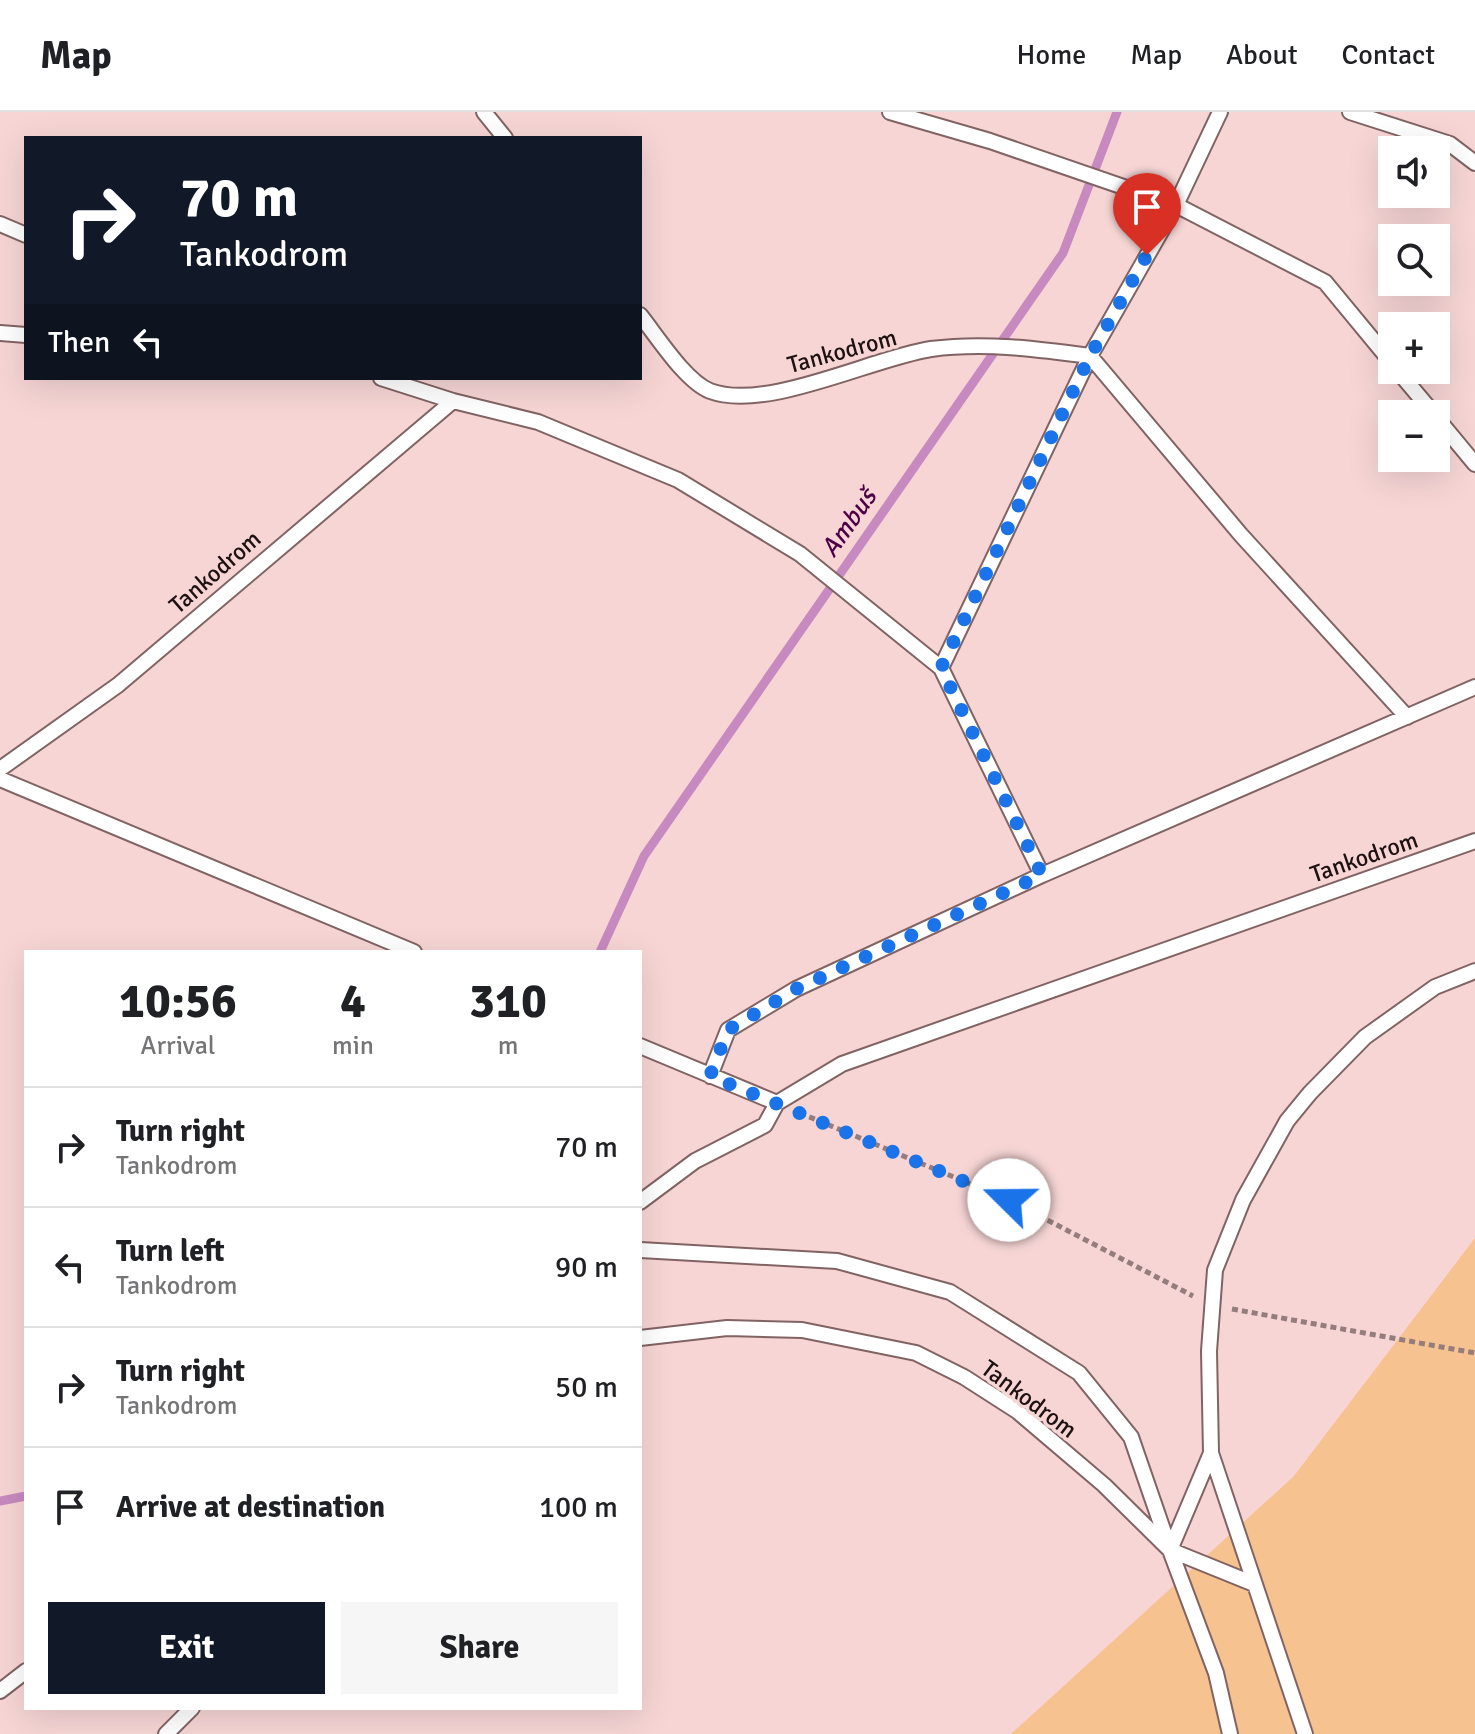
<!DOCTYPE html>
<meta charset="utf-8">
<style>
body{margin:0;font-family:Signika,sans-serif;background:#f6f6f6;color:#202124;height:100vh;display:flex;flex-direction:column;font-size:30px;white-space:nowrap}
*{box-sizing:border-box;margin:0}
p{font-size:26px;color:#757577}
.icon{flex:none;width:44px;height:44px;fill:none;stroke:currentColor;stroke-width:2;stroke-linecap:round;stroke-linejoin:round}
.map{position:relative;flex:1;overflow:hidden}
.panel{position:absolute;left:24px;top:838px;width:618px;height:760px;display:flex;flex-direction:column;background:#fff;border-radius:0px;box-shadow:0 8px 32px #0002}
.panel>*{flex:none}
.hud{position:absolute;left:24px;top:24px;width:618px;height:244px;border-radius:0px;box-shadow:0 8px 32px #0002;background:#111827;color:#fff;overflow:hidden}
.buttons{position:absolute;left:1378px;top:24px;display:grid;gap:16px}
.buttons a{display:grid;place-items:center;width:72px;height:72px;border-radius:0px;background:#fff;box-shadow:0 8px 32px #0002;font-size:40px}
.pin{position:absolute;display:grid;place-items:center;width:68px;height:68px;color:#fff;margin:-82px -34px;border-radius:50% 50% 50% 0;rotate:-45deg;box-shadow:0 0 8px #0007}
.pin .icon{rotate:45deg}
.me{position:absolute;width:88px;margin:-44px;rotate:292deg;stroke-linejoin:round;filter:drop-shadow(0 0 6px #0008)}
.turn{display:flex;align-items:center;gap:28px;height:168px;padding:0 24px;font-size:36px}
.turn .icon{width:104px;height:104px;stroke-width:2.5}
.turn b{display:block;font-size:56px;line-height:68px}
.then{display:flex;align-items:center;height:76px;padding:0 24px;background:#0003;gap:16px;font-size:30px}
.eta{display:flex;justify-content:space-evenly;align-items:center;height:136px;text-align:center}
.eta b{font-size:48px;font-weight:700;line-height:56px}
.action{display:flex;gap:16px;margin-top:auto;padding:16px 24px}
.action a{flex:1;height:92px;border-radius:0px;background:#111827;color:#fff;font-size:32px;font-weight:700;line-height:92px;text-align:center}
.action a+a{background:#f6f6f6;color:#202124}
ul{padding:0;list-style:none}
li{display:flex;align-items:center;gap:24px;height:120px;padding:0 24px;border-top:2px solid #e0e0e0}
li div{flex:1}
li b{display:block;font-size:30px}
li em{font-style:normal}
header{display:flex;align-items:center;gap:48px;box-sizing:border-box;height:112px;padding:0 40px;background:#fff;border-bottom:2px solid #e0e0e0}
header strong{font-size:38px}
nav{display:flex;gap:44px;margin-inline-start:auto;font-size:28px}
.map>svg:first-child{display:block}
.green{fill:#f5c290}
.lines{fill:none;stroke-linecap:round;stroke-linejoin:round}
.stream{stroke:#c78ac0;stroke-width:9}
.lane-casing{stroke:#816363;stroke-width:18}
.path{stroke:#957d7d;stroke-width:5;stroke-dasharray:6 4;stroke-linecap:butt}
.lane{stroke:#fff;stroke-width:14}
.route{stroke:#1a73e8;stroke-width:14;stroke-dasharray:0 25.2}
.labels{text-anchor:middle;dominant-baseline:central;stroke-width:7;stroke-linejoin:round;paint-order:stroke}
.street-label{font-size:24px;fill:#1d1111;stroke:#f7d5d5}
.water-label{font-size:26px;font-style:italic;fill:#4b0048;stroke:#f7d5d5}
</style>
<header>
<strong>Map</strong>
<nav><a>Home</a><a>Map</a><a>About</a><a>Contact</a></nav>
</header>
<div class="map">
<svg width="1475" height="1622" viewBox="0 0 1475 1622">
<rect width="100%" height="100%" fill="#f7d5d5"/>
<path class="green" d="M1475 1126V1622H1011L1294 1364Z"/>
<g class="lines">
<path class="stream" d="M600 840 644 744 1063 141 1117 0
M0 1389 26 1384"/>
<g class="lane-casing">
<path id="lane" d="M484 0 505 26
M890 0 990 29 1176 93 1325 170 1392 251
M1350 0 1450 32 1475 51
M0 112 26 123
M640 203C657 224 685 269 710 279 766 300 872 246 931 237 984 230 1038 237 1090 244L1241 423 1407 605
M0 221 26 223
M1397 258 1434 302
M381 266 453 289 538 310 678 368 800 442 941 556 1042 763
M1436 305 1475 352
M941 556 1090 244 1176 93 1220 0
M0 657 118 573 453 289
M0 667 414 840
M640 934 777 991
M710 964 728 918 796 877 1042 763 1475 575
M640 1090 695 1049 765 1013 777 991 842 952 1475 729
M640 1138 837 1149 950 1180 1079 1261 1131 1325 1170 1438 1254 1472
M640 1226 727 1216 802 1218 916 1241 964 1265 1017 1299 1104 1373 1170 1438 1216 1561 1230 1622
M1170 1438 1211 1341
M0 1579 26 1559
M166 1622 192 1596
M1305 1622 1211 1341 1209 1239 1215 1158 1243 1088 1287 1009 1310 981 1365 925 1435 875 1475 859"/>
</g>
<path class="path" d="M800 1001 1009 1088 1193 1184
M1232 1197 1475 1241"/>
<use href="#lane" class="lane"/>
</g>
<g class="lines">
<path class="route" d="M1009 1088 710 964 728 918 796 877 1042 763 941 556 1090 244 1147 143"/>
</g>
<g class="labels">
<g class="street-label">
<text transform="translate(842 239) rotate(-15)">Tankodrom</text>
<text transform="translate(215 460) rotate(-41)">Tankodrom</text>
<text transform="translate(1364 745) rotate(-19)">Tankodrom</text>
<text transform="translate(1029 1287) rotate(37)">Tankodrom</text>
</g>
<g class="water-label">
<text transform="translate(849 411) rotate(-55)">Ambuš</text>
</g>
</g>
</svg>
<div class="buttons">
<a><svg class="icon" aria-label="sound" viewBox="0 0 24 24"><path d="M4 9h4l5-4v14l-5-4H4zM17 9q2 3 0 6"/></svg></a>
<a><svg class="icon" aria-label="search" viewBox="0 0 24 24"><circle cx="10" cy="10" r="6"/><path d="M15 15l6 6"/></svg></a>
<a>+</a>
<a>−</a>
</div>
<div class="pin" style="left:1147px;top:143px;background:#d93025"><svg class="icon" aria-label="arrive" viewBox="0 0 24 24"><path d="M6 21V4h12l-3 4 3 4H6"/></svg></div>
<svg class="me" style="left:1009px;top:1088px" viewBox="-20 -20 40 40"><circle r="19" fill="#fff"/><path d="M0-13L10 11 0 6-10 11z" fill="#1a73e8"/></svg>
<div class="hud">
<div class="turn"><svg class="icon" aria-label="right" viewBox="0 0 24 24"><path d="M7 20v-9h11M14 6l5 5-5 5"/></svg><div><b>70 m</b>Tankodrom</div></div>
<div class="then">Then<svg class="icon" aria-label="left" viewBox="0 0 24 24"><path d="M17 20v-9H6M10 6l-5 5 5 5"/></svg></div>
</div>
<section class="panel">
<div class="eta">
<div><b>10:56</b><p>Arrival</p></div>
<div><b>4</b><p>min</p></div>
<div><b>310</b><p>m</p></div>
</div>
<ul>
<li><svg class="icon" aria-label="right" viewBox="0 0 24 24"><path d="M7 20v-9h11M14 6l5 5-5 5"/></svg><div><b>Turn right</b><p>Tankodrom</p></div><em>70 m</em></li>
<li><svg class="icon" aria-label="left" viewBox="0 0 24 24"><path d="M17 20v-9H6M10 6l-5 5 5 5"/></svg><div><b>Turn left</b><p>Tankodrom</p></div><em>90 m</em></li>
<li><svg class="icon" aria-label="right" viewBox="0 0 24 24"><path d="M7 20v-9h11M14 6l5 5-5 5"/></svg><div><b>Turn right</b><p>Tankodrom</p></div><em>50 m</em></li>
<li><svg class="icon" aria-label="arrive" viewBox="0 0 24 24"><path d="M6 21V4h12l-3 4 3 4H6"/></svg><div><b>Arrive at destination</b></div><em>100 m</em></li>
</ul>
<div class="action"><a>Exit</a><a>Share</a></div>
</section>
</div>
